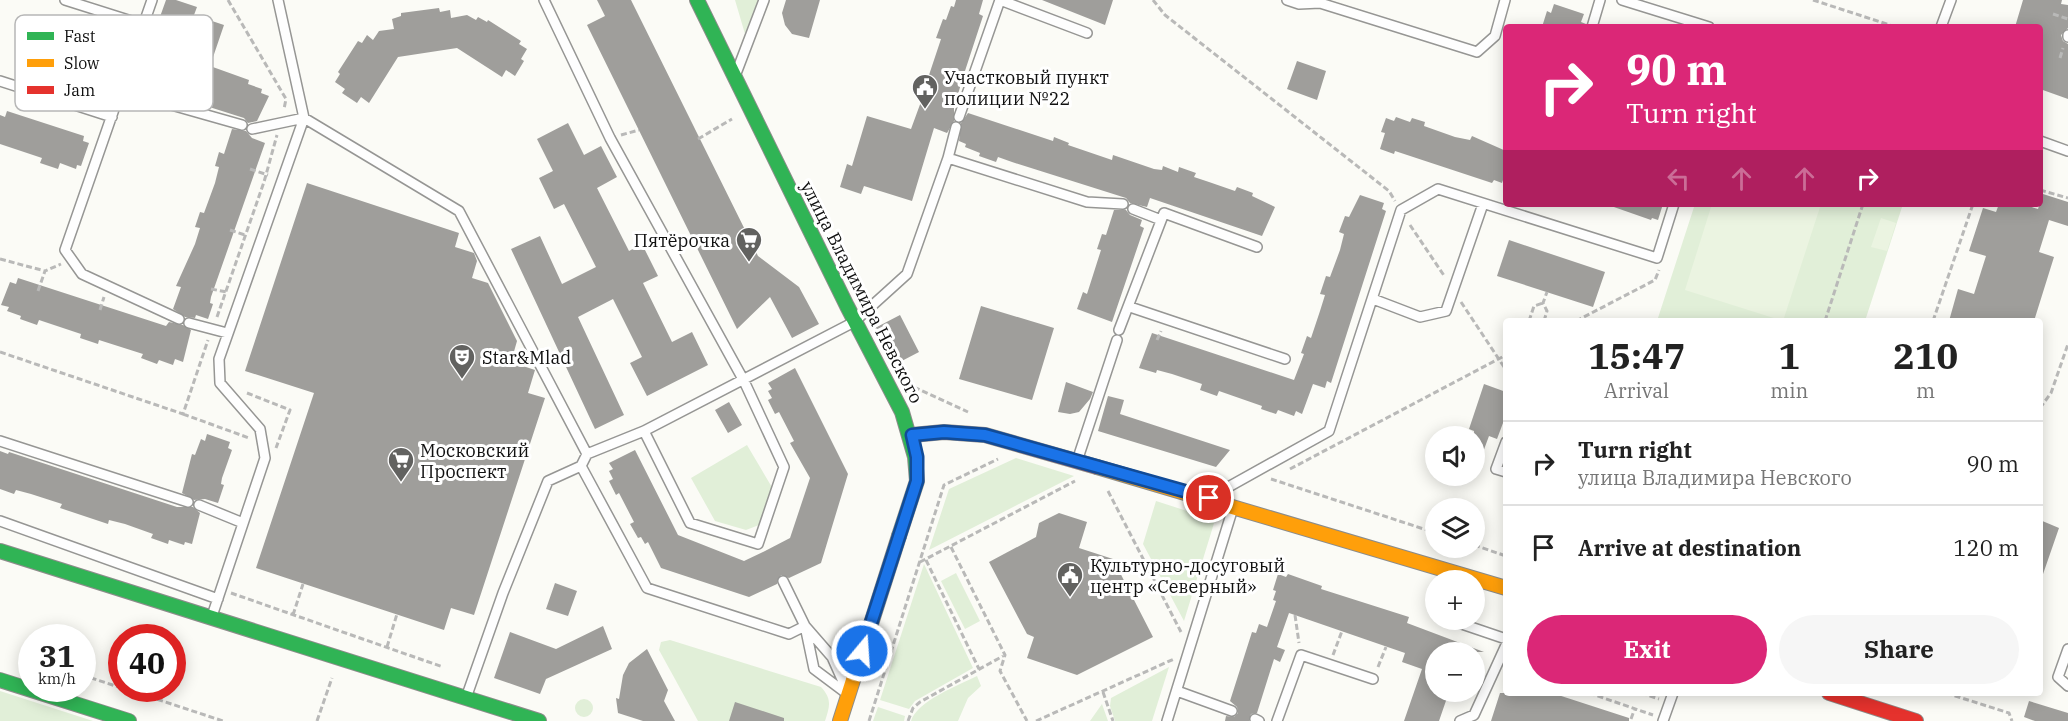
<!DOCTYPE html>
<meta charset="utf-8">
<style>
body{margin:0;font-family:"IBM Plex Serif",serif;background:#f6f6f6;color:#222;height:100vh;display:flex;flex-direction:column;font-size:22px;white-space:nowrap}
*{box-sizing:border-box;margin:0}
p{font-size:20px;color:#767676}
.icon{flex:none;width:33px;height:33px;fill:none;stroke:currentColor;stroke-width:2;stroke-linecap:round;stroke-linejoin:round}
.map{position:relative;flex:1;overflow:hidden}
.panel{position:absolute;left:1503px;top:318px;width:540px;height:378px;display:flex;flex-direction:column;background:#fff;border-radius:6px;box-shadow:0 3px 15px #0003}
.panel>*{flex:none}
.top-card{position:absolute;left:1503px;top:24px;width:540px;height:183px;border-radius:6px;box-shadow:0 3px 15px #0003;background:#db2777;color:#fff;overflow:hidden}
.fabs{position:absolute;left:1425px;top:426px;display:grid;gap:12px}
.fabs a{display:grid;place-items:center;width:60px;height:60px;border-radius:50%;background:#fff;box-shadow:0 3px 15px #0003;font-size:30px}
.speed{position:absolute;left:18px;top:624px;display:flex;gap:12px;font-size:30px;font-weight:700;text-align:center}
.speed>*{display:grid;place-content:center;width:78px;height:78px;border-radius:50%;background:#fff;box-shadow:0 3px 15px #0003;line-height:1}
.speed small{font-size:15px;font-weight:400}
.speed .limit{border:9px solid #d22;background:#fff;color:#111}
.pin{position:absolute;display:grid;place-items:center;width:51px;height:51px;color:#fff;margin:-26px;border:3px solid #fff;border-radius:50%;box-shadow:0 2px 6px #0007}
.me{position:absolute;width:66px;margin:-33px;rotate:18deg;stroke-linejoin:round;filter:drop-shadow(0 0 4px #0008)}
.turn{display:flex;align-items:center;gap:21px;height:126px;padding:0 24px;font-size:27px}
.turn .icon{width:78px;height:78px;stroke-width:2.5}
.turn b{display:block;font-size:42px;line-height:51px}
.lanes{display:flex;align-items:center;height:57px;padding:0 24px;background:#0003;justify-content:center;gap:30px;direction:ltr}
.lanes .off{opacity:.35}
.eta{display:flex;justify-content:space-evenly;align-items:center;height:102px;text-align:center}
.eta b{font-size:36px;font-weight:700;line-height:42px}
.action{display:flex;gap:12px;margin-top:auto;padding:12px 24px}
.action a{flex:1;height:69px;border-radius:36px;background:#db2777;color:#fff;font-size:24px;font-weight:700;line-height:69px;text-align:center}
.action a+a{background:#f6f6f6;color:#222}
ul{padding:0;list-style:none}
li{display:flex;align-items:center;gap:18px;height:84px;padding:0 24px;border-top:2px solid #e0e0e0}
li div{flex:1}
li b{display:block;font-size:22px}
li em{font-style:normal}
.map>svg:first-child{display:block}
.green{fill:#e1efd8}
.pitch{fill:#ebf4e1}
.building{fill:#9f9e9b}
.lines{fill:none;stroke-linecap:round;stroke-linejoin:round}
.lane-casing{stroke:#969694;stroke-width:12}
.fast-casing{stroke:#8c8c8a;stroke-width:16}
.slow-casing{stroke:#8c8c8a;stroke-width:16}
.jam-casing{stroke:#8c8c8a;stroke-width:16}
.path{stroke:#b9b9b8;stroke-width:3;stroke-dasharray:6 3;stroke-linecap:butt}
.lane{stroke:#fefefe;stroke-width:9}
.fast{stroke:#30b455;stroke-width:14}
.slow{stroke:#ff9f0a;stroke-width:14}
.jam{stroke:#e5322d;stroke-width:14}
.route-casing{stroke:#114b97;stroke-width:15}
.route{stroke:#1a73e8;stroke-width:10}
.labels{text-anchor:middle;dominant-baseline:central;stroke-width:6;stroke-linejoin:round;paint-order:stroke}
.poi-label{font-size:18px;fill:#101010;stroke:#fff;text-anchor:start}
.street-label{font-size:18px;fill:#101010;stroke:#fff}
.key{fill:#fff;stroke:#b7b7b7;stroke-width:1.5}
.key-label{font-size:16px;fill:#101010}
</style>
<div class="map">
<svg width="2068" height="721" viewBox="0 0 2068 721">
<rect width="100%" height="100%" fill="#fbfbf6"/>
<path class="green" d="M735 0H758L745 34Z
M1695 204H1903L1865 321H1657Z
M747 445 773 489 759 525 746 530 715 521 691 478Z
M1016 458 1074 476 929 550 949 489Z
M1156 501 1215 520 1184 621 1143 544Z
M924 564 973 668 915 701 909 709 880 700Z
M956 573 980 621 965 629 941 581Z
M670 640 821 687C832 699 830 706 825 721H698L659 650 661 642Z
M1169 667 1152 721H1115L1110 706 1111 698Z
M977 676 981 686 968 698 958 721H911C917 701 959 685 977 676Z
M0 691 93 721H0Z
M575 708a9 9 0 1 1 18 0a9 9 0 1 1-18 0Z
M1102 704 1108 721H1090Z
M878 707 905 716 904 721H873Z"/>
<path class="pitch" d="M1712 204H1821L1783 321 1685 290Z
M1881 218 1896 223 1887 251 1871 247Z"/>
<path class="building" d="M166 0H176L197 7 194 15 224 25 210 66 249 80 248 84 262 89 261 93 269 96 257 121 248 123 244 118 203 105 205 100 199 98 203 88 142 67Z
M597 0H631L758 256 799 287 819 324 792 338 770 297 737 329 587 25 605 16Z
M786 0H820L809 38 792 34 785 25 782 13Z
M956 0H983L979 14 983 16 963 77 954 108V121L947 133 934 128 912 201 864 186 861 194 840 187 847 164 852 166 867 116 911 129 922 99 918 98 923 80 927 81 941 39 936 38 943 19 946 20 951 6 954 7Z
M1042 0H1113L1105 25Z
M2023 0H2062L2061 4 2068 5V28L2061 35 2063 41 2068 44V99L2040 89V27H2015Z
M1554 4 1584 14 1581 22 1586 24 1585 27H1542L1547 11 1551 13Z
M439 8 440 12 450 10 451 18 467 15 476 20 478 17 487 22 488 20 521 41 519 44 527 49 521 59 524 61 515 76 506 70 502 77 457 48 398 57 369 103 361 97 357 103 342 93 345 89 335 82 340 74 338 72 358 41 362 43 367 35 373 40 379 31 394 29 392 19 401 16V13Z
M1297 61 1326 71 1317 100 1287 89Z
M7 111 84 136 83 141 89 143 81 166 77 165 76 169 60 163 58 169 40 163 42 158 0 144V115L5 117Z
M968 113 1053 141 1054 137 1069 143 1068 145 1112 160 1113 155 1154 169 1162 170 1163 166 1178 172 1179 167 1196 173 1194 177 1209 182 1235 191 1237 187 1253 193 1252 196 1275 207 1262 236 1150 198 1147 207 1130 203 1126 198 1012 162 998 157 996 162 979 156 980 153 965 147 966 144 959 141 961 123Z
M1396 117 1410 122 1412 118 1425 122 1424 126 1455 137 1470 140 1472 136 1506 151V171L1502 183 1494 180 1492 183 1395 151 1394 154 1380 149 1385 133 1381 132 1386 118 1394 121Z
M568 123 584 155 601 146 617 177 597 188 629 251 642 244 658 276 643 283 672 342 692 332 708 365 647 396 630 363 642 357 613 299 578 317 624 415 595 429 511 249 540 236 562 284 596 267 564 204 554 209 539 178 553 171 537 139Z
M232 129 246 131 252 138 265 143 211 297 210 303 213 304 208 319 196 315 195 318 185 317 173 309 181 287 176 286 195 244 200 228 195 227 200 212 204 213 215 183 219 167 215 166 219 152 224 154Z
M307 183 459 233 455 247 474 253 477 261 472 278 488 283 517 341 511 362 535 370 528 393 545 398 474 615 451 608 444 630 256 568 314 393 245 371Z
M2043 194 2068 202V226L2049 220 2039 252 2054 257 2034 321H1949L1958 289 1974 294 1986 256 1969 251 1983 208 1996 212 1999 204H2022L2038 209Z
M1360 195 1384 203 1382 209 1386 211 1331 383 1327 381 1325 388 1313 384 1302 414 1296 411 1294 416 1278 410 1276 414 1261 409 1262 406 1219 391 1217 396 1200 390 1202 384 1172 374 1157 370 1156 373 1139 368 1152 333 1294 380 1304 354 1301 353 1307 336 1311 338 1320 311 1325 295 1320 294 1326 276 1330 277 1340 250 1344 234 1339 232 1345 216 1349 217Z
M1611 204H1663L1658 220 1652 218 1651 220 1611 206Z
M1114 210H1126L1130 215 1142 220 1140 226 1144 228 1112 322 1077 309 1083 292 1087 294 1101 250 1097 249 1102 234 1106 235Z
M1509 240 1605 272 1593 307 1497 276Z
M18 278 166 326 169 322 183 325 191 330 183 362 175 359 173 365 159 360 157 364 141 358 143 354 99 340 98 344 80 338 81 334 39 320 37 325 20 319 21 316 7 311 9 307 1 305 10 282 16 284Z
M981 306 1054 328 1032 400 959 379Z
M900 315 919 352 896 364 875 328Z
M795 368 848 474 821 563 789 578 781 575 777 584 749 597 661 568 648 542 645 544 641 537 638 538 630 524 634 522 619 493 616 495 609 481 613 479 609 471 613 469 609 463 635 450 678 535 744 561 765 551 790 538 810 478 790 443 794 441 779 412 775 414 768 400 772 398 768 391 772 389 768 383Z
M1066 382 1093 392 1090 399 1079 412 1070 414 1058 412Z
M1484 384 1506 392V415L1497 439 1489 436 1476 471 1474 431 1469 429Z
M1108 396 1124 400 1120 414 1230 450 1216 467 1098 431Z
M729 402 742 425 728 433 715 410Z
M207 434 230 442 228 448 232 450 222 478 221 484 224 485 218 503 205 499 194 500 182 493 192 454 195 455 201 439 205 441Z
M0 451 8 454 9 452 177 507H193L200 513 192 544 185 542 184 545 169 540 168 544 151 538 153 534 125 524 109 520 108 524 60 508 62 504 31 494 16 490 14 494 0 489Z
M1059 513 1087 522 1079 548 1113 559 1153 637 1077 675 1027 658 1034 637 1027 634 989 562 1036 537 1039 523Z
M2040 520 2059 528 2042 577H2040Z
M1278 574 1286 577 1288 574 1322 586 1321 589 1409 617 1407 623 1484 652H1436V692H1449L1439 721H1404L1422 669 1402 662 1405 653 1289 613 1277 647 1285 650 1280 662 1274 659 1257 713 1251 714 1249 721H1225L1226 716 1234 717 1238 713 1237 707 1230 701 1252 632 1256 633 1259 624 1267 627 1276 601 1273 600 1276 591 1273 590Z
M555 583 577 591 568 616 546 609Z
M603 626 612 649 546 679 540 694 494 678 510 632 556 649Z
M647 649 668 690 664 701 675 721H643L618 713 616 698 619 699 623 675 629 663Z
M1500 693H1552L1629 718V721H1491Z
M2029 701 2068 713V721H2035L2024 717Z
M735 702 784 718V721H729Z"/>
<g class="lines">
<g class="lane-casing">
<path id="lane" d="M65 0 144 25
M152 0 65 250 82 274 179 319
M544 0 610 138 744 381 784 467 758 544 690 523 644 431
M1287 0 1299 4 1320 3 1477 52 1495 36 1505 0
M1622 0 1709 27
M1592 27 1600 0
M1941 27 1951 0
M2068 35V37
M737 71 764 0
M0 81 112 117
M122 91 242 125
M959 117 1000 0 1087 33
M252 129 304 118 459 211 587 454
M2040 141 2068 151
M948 158 956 127
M1133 209 1161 220
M1373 299 1420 317 1446 311 1483 204
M1130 307 1285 359
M189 323 227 333
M1119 330 1164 213 1257 247
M0 441 188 502
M1506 442 1496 469 1506 472
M1077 461 1117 340
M1214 495 1329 431 1401 210 1438 189 1657 258 1674 204
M199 505 243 523
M0 521 218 599
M783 581 805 626 832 657 845 686
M212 616 265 458 260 429 220 383 219 359 304 118 278 0
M1450 620 1506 639
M2068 649 2058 677 2068 686
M1177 691 1232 711
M846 693 814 669 805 626 789 634 647 588 581 466 587 454 644 431 854 322 907 274 948 158 1087 202 1123 204
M466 698 503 593 548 481 581 466
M1255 719 1259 721
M1167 721 1233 508
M1277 721 1301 655 1373 679
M1460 721 1474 715 1506 645
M1663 721 1673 693"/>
</g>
<g class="fast-casing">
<path id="fast" d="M697 0 847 306 902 412 915 457 917 481 899 536
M0 551 539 721
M0 680 129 721"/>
</g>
<g class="slow-casing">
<path id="slow" d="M1097 467 1506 588
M840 721 899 536"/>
</g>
<g class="jam-casing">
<path id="jam" d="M912 435 944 432 985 435 1097 467
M1829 693 1916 721"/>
</g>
<path class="path" d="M228 0 286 99 284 109
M1153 0 1165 15 1389 191 1395 201
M1813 0 1896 27
M2053 14 2068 19
M2060 58 2063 48
M621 135 639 130
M698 139 732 119
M250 169 268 175
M2040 190 2068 198
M1410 225 1445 277
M230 230 245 235
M0 259 45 271
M211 289 227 292
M38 291 45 271 61 264
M1461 302 1506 370
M100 310 104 297
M217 317 264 182 277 135
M1529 321 1534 306 1543 303
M1544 321 1547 311 1543 303 1547 292
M1576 321 1655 280 1659 270
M1825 321 1863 204
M1933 321 1973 204
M1157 340 1161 331
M0 352 183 414 208 340
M914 387 968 412
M247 393 290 410 276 448
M2040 408 2051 393 2068 344
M183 414 249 438
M1290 469 1506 355
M1271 479 1436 533
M1108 491 1181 632
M1474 545 1506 556
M951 547 1005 655 1000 671 1027 721
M926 560 979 669
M920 562 1075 481
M231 593 443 667
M293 615 303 584
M1295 615 1299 643
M387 647 397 614
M1333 655 1342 631
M1378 667 1386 647
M82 675 122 688
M123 688 223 721
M1103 692 1113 721
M1589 693 1653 715
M1641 693 1659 699
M1946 693 2009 713 2012 721
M1631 719 1635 708
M317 721 332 678
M869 721 944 485 998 459
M908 721 913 708 920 702 1003 656
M1036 721 1174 659"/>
<use href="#lane" class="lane"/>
<use href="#fast" class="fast"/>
<use href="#slow" class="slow"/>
<use href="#jam" class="jam"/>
</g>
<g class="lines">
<g class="route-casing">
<path id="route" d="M862 651 917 481V457L912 435 944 432 985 435 1209 498"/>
</g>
<use href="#route" class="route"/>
</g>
<defs>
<g id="civic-pin" transform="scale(1.35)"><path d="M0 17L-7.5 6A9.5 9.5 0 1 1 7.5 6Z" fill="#626260" stroke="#fff"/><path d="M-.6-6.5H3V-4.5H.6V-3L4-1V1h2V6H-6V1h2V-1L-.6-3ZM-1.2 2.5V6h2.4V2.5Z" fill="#fff"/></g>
<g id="supermarket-pin" transform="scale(1.35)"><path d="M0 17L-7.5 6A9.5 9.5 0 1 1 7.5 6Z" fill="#626260" stroke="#fff"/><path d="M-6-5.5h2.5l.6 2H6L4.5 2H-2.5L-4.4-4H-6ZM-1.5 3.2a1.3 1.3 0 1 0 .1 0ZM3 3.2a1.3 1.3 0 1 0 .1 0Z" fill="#fff"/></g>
<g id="theatre-pin" transform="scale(1.35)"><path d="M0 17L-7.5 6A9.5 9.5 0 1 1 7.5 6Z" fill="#626260" stroke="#fff"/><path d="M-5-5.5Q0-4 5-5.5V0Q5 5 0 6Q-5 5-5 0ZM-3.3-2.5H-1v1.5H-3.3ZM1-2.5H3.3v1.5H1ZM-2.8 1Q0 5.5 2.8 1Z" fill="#fff"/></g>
</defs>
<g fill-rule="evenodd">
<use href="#civic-pin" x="925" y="87"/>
<use href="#supermarket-pin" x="749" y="240"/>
<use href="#theatre-pin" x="462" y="357"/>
<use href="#supermarket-pin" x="401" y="460"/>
<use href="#civic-pin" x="1070" y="575"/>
</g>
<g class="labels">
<g class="poi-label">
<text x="944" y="77">Участковый пункт<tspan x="944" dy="21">полиции №22</tspan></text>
<text x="730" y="240" text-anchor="end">Пятёрочка</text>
<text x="482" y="357">Star&amp;Mlad</text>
<text x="420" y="450">Московский<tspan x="420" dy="21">Проспект</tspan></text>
<text x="1090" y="565">Культурно-досуговый<tspan x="1090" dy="21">центр «Северный»</tspan></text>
</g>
<g class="street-label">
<text transform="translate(862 292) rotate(63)">улица Владимира Невского</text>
</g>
</g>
<rect x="15" y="15" width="198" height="96" rx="9" class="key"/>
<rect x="27" y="32" width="27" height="8" fill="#30b455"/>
<rect x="27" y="59" width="27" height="8" fill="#ff9f0a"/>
<rect x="27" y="86" width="27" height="8" fill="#e5322d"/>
<g class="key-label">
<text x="64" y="42">Fast</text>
<text x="64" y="69">Slow</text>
<text x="64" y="96">Jam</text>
</g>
</svg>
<div class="fabs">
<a><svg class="icon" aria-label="sound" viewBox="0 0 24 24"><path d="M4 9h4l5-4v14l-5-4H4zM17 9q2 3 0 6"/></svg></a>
<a><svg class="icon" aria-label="layers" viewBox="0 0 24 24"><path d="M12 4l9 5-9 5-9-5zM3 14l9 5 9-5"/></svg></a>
<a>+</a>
<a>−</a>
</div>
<div class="speed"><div>31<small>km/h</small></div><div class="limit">40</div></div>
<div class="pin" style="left:1209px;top:498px;background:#d93025"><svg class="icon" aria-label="arrive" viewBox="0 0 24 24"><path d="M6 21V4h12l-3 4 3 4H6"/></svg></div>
<svg class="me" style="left:862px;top:651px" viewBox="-20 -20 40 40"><circle r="17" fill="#1a73e8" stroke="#fff" stroke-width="3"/><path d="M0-11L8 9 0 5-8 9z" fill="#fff"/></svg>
<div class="top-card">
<div class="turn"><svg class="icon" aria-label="right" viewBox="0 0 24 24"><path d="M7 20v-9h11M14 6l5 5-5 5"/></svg><div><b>90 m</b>Turn right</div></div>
<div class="lanes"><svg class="icon off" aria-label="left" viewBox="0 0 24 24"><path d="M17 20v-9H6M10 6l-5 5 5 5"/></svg><svg class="icon off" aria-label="ahead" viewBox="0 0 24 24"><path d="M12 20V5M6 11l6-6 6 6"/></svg><svg class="icon off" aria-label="ahead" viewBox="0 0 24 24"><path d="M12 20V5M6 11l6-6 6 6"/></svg><svg class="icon" aria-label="right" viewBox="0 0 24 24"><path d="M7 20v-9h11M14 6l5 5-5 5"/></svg></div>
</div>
<section class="panel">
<div class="eta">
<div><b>15:47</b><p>Arrival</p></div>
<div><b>1</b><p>min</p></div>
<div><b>210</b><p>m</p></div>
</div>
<ul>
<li><svg class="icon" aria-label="right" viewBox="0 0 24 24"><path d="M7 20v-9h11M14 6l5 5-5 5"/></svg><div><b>Turn right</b><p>улица Владимира Невского</p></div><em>90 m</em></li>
<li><svg class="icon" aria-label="arrive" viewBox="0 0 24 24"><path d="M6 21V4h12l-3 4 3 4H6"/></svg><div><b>Arrive at destination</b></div><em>120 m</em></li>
</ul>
<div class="action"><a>Exit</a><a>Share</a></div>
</section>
</div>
